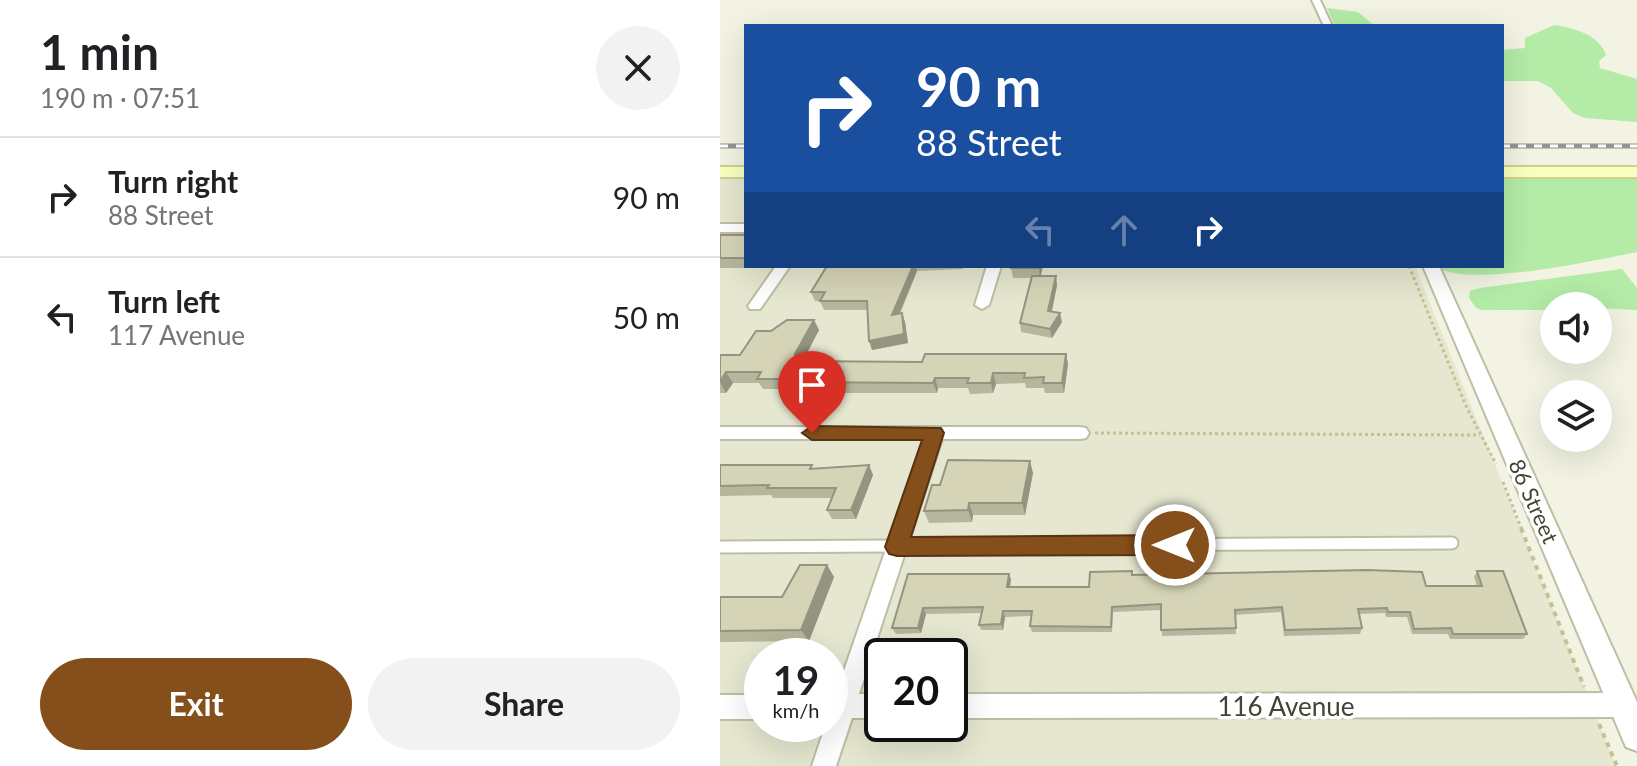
<!DOCTYPE html>
<meta charset="utf-8">
<style>
body{margin:0;font-family:Lato,sans-serif;background:#f2f2f2;color:#202124;height:100vh;display:flex;flex-direction:column;font-size:30px;white-space:nowrap}
*{box-sizing:border-box;margin:0}
p{font-size:26px;color:#757577}
.icon{flex:none;width:44px;height:44px;fill:none;stroke:currentColor;stroke-width:2;stroke-linecap:round;stroke-linejoin:round}
.map{position:relative;flex:1;overflow:hidden}
.drawer{display:flex;flex-direction:column;background:#fff;width:720px}
.drawer>*{flex:none}
.hud{position:absolute;left:24px;top:24px;width:760px;height:244px;border-radius:0px;box-shadow:0 8px 32px #0002;background:#1a4fa0;color:#fff;overflow:hidden}
.fabs{position:absolute;left:820px;top:292px;display:grid;gap:16px}
.fabs a{display:grid;place-items:center;width:72px;height:72px;border-radius:50%;background:#fff;box-shadow:0 8px 32px #0002;font-size:40px}
.speed{position:absolute;left:24px;top:638px;display:flex;gap:16px;font-size:40px;font-weight:700;text-align:center}
.speed>*{display:grid;place-content:center;width:104px;height:104px;border-radius:50%;background:#fff;box-shadow:0 8px 32px #0002;line-height:1}
.speed small{font-size:20px;font-weight:400}
.speed .limit{border:4px solid #111;border-radius:12px;background:#fff;color:#111}
.pin{position:absolute;display:grid;place-items:center;width:68px;height:68px;color:#fff;margin:-82px -34px;border-radius:50% 50% 50% 0;rotate:-45deg;box-shadow:0 0 8px #0007}
.pin .icon{rotate:45deg}
.me{position:absolute;width:88px;margin:-44px;rotate:270deg;stroke-linejoin:round;filter:drop-shadow(0 0 6px #0008)}
.turn{display:flex;align-items:center;gap:28px;height:168px;padding:0 40px;font-size:36px}
.turn .icon{width:104px;height:104px;stroke-width:2.5}
.turn b{display:block;font-size:56px;line-height:68px}
.lanes{display:flex;align-items:center;height:76px;padding:0 40px;background:#0003;justify-content:center;gap:40px;direction:ltr}
.lanes .off{opacity:.35}
.round{display:grid;place-items:center;flex:none;width:84px;height:84px;border-radius:42px;background:#f2f2f2}
.headline{display:flex;align-items:center;justify-content:space-between;height:136px;padding:0 40px}
h1{font-size:48px;font-weight:700;line-height:60px}
.primary-button{display:flex;gap:16px;margin-top:auto;padding:16px 40px}
.primary-button a{flex:1;height:92px;border-radius:48px;background:#844f1a;color:#fff;font-size:32px;font-weight:700;line-height:92px;text-align:center}
.primary-button a+a{background:#f2f2f2;color:#202124}
ul{padding:0;list-style:none}
li{display:flex;align-items:center;gap:24px;height:120px;padding:0 40px;border-top:2px solid #e0e0e0}
li div{flex:1}
li b{display:block;font-size:30px}
li em{font-style:normal}
main{display:flex;flex:1;min-height:0}
.map>svg:first-child{display:block}
.residential{fill:#e6e7d0;fill-rule:evenodd}
.green{fill:#b4eba7}
.lines{fill:none;stroke-linecap:round;stroke-linejoin:round}
.service-casing{stroke:#bebea4;stroke-width:15}
.minor-casing{stroke:#bebea4;stroke-width:4}
.tertiary-casing{stroke:#bebea4;stroke-width:4}
.secondary-casing{stroke:#cdd38c;stroke-width:4}
.path-far1{stroke:#c2c295;stroke-width:3;stroke-dasharray:3 3;stroke-linecap:butt}
.path{stroke:#c2c295;stroke-width:4;stroke-dasharray:5 5;stroke-linecap:butt}
.service{stroke:#fff;stroke-width:11}
.minor{fill:#fff;fill-rule:evenodd}
.tertiary{fill:#fff;fill-rule:evenodd}
.secondary{fill:#f8ffc0;fill-rule:evenodd}
.rail-casing{stroke:#949494;stroke-width:5}
.rail{stroke:#fff;stroke-width:3;stroke-dasharray:8;stroke-linecap:butt}
.wall{fill:#b7b69d}
.shaded-wall{fill:#959480}
.building{fill:#d5d4b7;stroke:#959480;stroke-width:2}
.route{fill:#844f1a;stroke:#563311;stroke-width:2}
.labels{text-anchor:middle;dominant-baseline:central;stroke-width:7;stroke-linejoin:round;paint-order:stroke}
.street-label{font-size:22px;fill:#454432;stroke:#fff}
.near-street-label{font-size:26px;fill:#454432;stroke:#fff}
</style>
<main>
<section class="drawer">
<div class="headline"><div><h1>1 min</h1><p>190 m · 07:51</p></div><a class="round"><svg class="icon" aria-label="close" viewBox="0 0 24 24"><path d="M6 6l12 12M18 6L6 18"/></svg></a></div>
<ul>
<li><svg class="icon" aria-label="right" viewBox="0 0 24 24"><path d="M7 20v-9h11M14 6l5 5-5 5"/></svg><div><b>Turn right</b><p>88 Street</p></div><em>90 m</em></li>
<li><svg class="icon" aria-label="left" viewBox="0 0 24 24"><path d="M17 20v-9H6M10 6l-5 5 5 5"/></svg><div><b>Turn left</b><p>117 Avenue</p></div><em>50 m</em></li>
</ul>
<div class="primary-button"><a>Exit</a><a>Share</a></div>
</section>
<div class="map">
<svg width="917" height="766" viewBox="0 0 917 766">
<rect width="100%" height="100%" fill="#f2f3e2"/>
<path class="residential" d="M0 178H26V266H695L896 766H0ZM42 656H110V724H42ZM162 656H230V724H162Z"/>
<path class="green" d="M607 8 638 12 655 26H615Z
M834 25C853 28 879 34 886 55L879 61 880 68 917 79V122L865 118 853 113 831 88 818 81H782V50L805 48V38Z
M782 178H917V252C871 261 757 287 717 268L782 266Z
M902 269 917 288V310L834 306V310H762L756 308 749 298 750 291 760 288Z"/>
<g class="lines">
<g class="service-casing">
<path id="service" d="M0 547 732 543"/>
</g>
<g class="minor-casing">
<path id="minor" d="M592 0H600L612 26H604Z
M0 224H26V232H0Z
M56 266H70L40 309H30L28 306Z
M267 266H281L269 305 262 309 255 305Z
M0 427H360L366 428 369 433 366 438 360 439H222L139 694H162V718H132L116 766H92L106 724H110V694H116L204 439H0Z
M903 693 911 697 915 705 911 713 903 717 230 718V694Z
M0 695H42V719H0Z"/>
</g>
<g class="tertiary-casing">
<path id="tertiary" d="M703 266H719L917 702V751L906 747Z"/>
</g>
<g class="secondary-casing">
<path id="secondary" d="M0 167H26V177H0Z
M782 167H917V177H782Z"/>
</g>
<path class="path-far1" d="M689 266 746 406 776 464
M375 433 760 435
M783 482 802 530"/>
<path class="path" d="M801 528 864 687
M879 724 897 766"/>
<use href="#service" class="service"/>
<use href="#minor" class="minor"/>
<use href="#tertiary" class="tertiary"/>
<use href="#secondary" class="secondary"/>
<g class="rail-casing">
<path id="rail" d="M0 146H26
M782 146H917"/>
</g>
<use href="#rail" class="rail"/>
</g>
<path class="wall" d="M0 235H26V266H35L34 268H0Z
M98 266H244L243 269 197 271 180 314 182 313 185 322 188 343 152 350 147 310H104L100 301H95L91 292 106 266Z
M323 266 321 276 337 285 332 311 342 322 332 338 301 332 300 323 311 278H293L291 268Z
M94 320 99 330 82 361 202 362 346 354 348 364 344 393H325L324 388H306L305 383 276 384 273 393 250 394 248 388H218L217 393H66L65 389H43L39 383H13L6 393H0V355H20L51 331Z
M0 465 94 468 149 465 153 475 136 519H112L107 510 112 498H53L51 495 0 496Z
M313 473 305 515H253L252 522 209 523 204 511 220 485Z
M107 565 114 577 89 641 0 642V597H62Z
M757 571 807 634 803 639H730L728 634H692L687 617H666L665 613 639 614 642 628 640 634 564 636 561 612 515 615 516 634 442 636 441 610 393 612 392 632H312L310 626 312 616 285 617 283 630H261L259 625 262 613 206 614 201 633 176 634 172 628 188 574H289L291 579 290 587H369L412 575 706 586H757L754 577Z"/>
<path class="shaded-wall" d="M193 266H195L197 271 175 324 172 315Z
M319 266H323L320 278 319 268Z
M336 276 337 285 330 320 328 311Z
M182 313 185 322 188 343 152 350 149 341Z
M340 313 342 322 332 338 330 329Z
M94 320 99 330 81 365 76 361 75 354Z
M346 354 348 364 344 393 342 383Z
M6 372 13 383 6 393 0 382Z
M273 373 276 384 273 393 271 383Z
M215 378 218 388 217 393 213 383Z
M310 461 313 473 305 515 302 503Z
M149 465 153 475 136 519 131 510Z
M249 503 253 515 252 522 248 510Z
M107 565 114 577 89 641 81 630Z
M289 574 291 579 289 593 287 587Z
M203 608 206 614 201 633 198 628Z
M283 611 285 617 283 630 281 624Z"/>
<path class="building" d="M0 235H26V258H0Z
M107 266H193L172 315 182 313 184 334 149 341 147 301H100L105 292H91Z
M292 266H319V268H291Z
M312 276H336L328 311 340 313 330 329 300 323Z
M67 320H94L75 354 76 361 202 362 205 354H346L342 383H323L324 377 304 378 305 373H273L271 383H247L249 378H215L213 383 61 382 63 379H37L41 372H6L0 382V355H20L36 331H51Z
M228 460 310 461 302 503H249L248 510 204 511 212 485H220Z
M0 465H92L90 469 149 465 131 510H107L116 488H47L49 485 0 486Z
M80 565H107L81 630 0 631V597H62Z
M647 570 702 572 706 586H762L757 571H783L807 634H733L731 628 694 629 690 612H668L667 608 638 609 642 628 565 630 562 607 515 610 516 628 441 630V604L392 607 391 627 310 626 312 611H283L281 624 259 625 263 607 203 608 198 628H172L188 574H289L287 587H369L370 572 412 571V575Z"/>
<path class="route" d="M92 426 221 428 224 433 191 537 455 535 463 538 466 545 463 552 455 555 177 556 169 554 165 547 202 440H92L82 433Z"/>
<g class="labels">
<g class="street-label">
<text transform="translate(814 501) rotate(66)">86 Street</text>
</g>
<g class="near-street-label">
<text x="566" y="706">116 Avenue</text>
</g>
</g>
</svg>
<div class="fabs">
<a><svg class="icon" aria-label="sound" viewBox="0 0 24 24"><path d="M4 9h4l5-4v14l-5-4H4zM17 9q2 3 0 6"/></svg></a>
<a><svg class="icon" aria-label="layers" viewBox="0 0 24 24"><path d="M12 4l9 5-9 5-9-5zM3 14l9 5 9-5"/></svg></a>
</div>
<div class="speed"><div>19<small>km/h</small></div><div class="limit">20</div></div>
<div class="pin" style="left:92px;top:433px;background:#d93025"><svg class="icon" aria-label="arrive" viewBox="0 0 24 24"><path d="M6 21V4h12l-3 4 3 4H6"/></svg></div>
<svg class="me" style="left:455px;top:545px" viewBox="-20 -20 40 40"><circle r="17" fill="#844f1a" stroke="#fff" stroke-width="3"/><path d="M0-11L8 9 0 5-8 9z" fill="#fff"/></svg>
<div class="hud">
<div class="turn"><svg class="icon" aria-label="right" viewBox="0 0 24 24"><path d="M7 20v-9h11M14 6l5 5-5 5"/></svg><div><b>90 m</b>88 Street</div></div>
<div class="lanes"><svg class="icon off" aria-label="left" viewBox="0 0 24 24"><path d="M17 20v-9H6M10 6l-5 5 5 5"/></svg><svg class="icon off" aria-label="ahead" viewBox="0 0 24 24"><path d="M12 20V5M6 11l6-6 6 6"/></svg><svg class="icon" aria-label="right" viewBox="0 0 24 24"><path d="M7 20v-9h11M14 6l5 5-5 5"/></svg></div>
</div>
</div>
</main>
